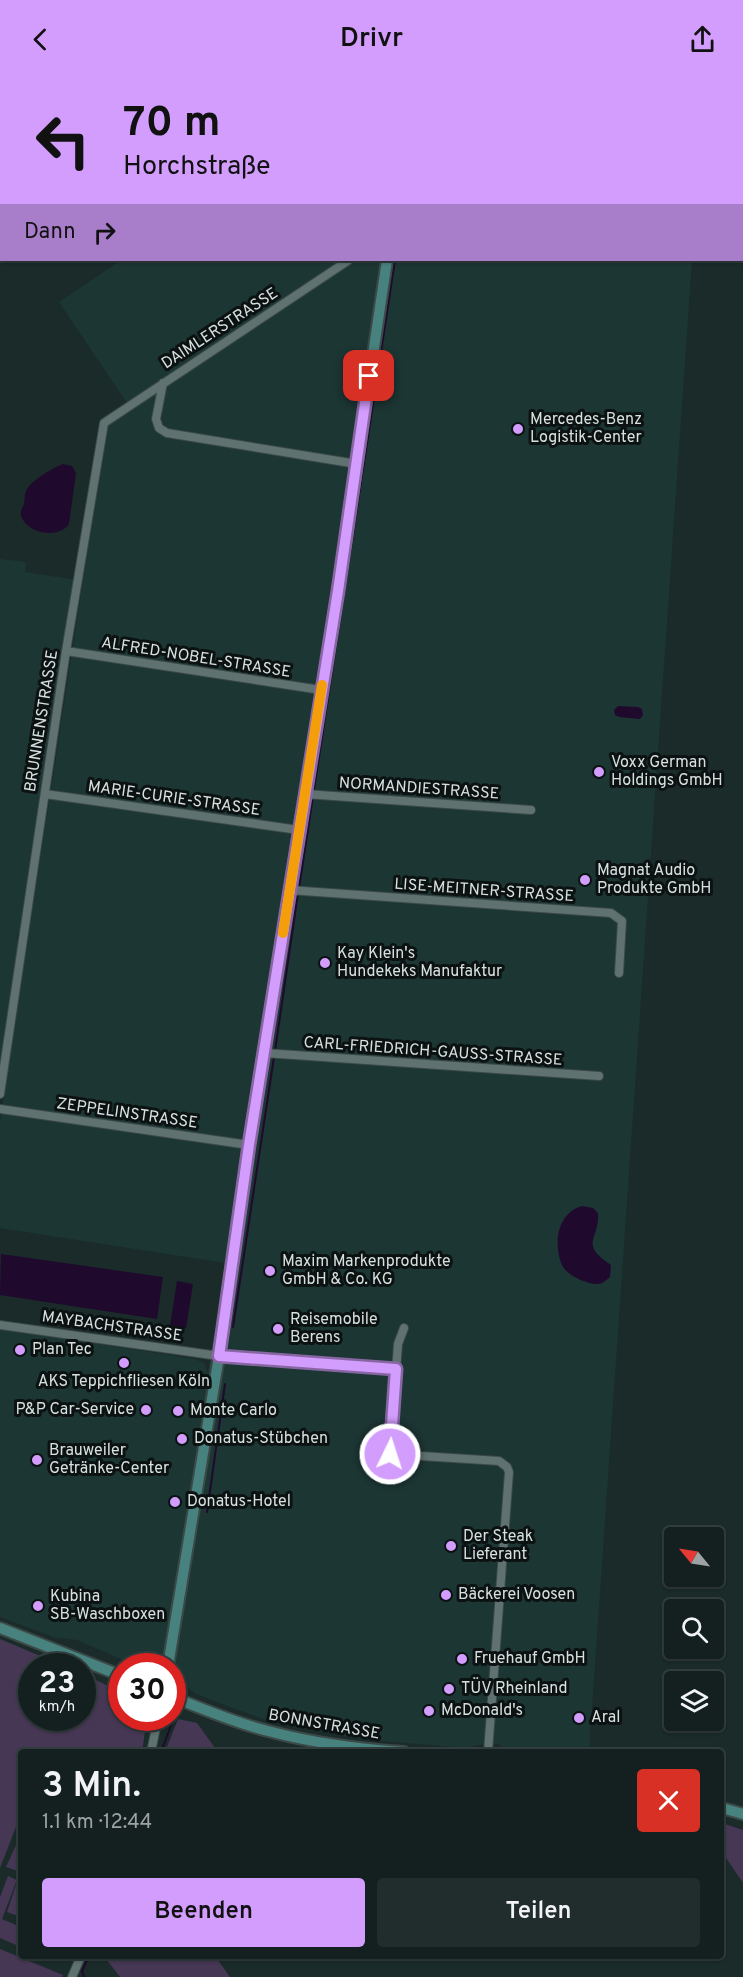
<!DOCTYPE html>
<html lang="de">
<meta charset="utf-8">
<style>
body{margin:0;font-family:Overpass,sans-serif;background:#212d2d;color:#f1f3f6;height:100vh;display:flex;flex-direction:column;font-size:22px;white-space:nowrap}
*{box-sizing:border-box;margin:0}
p{font-size:20px;color:#9da3a5}
.icon{flex:none;width:33px;height:33px;fill:none;stroke:currentColor;stroke-width:2;stroke-linecap:round;stroke-linejoin:round}
.map{position:relative;flex:1;overflow:hidden}
.panel{position:absolute;left:18px;top:1671px;width:706px;height:210px;display:flex;flex-direction:column;background:#142020;border-radius:6px;box-shadow:0 2px 4px #0004,0 0 0 2px #333e3e}
.panel>*{flex:none}
.top-card{position:absolute;left:0px;top:0px;width:744px;height:183px;box-shadow:0 2px 4px #0004,0 0 0 2px #333e3e;background:#d29dfd;color:#111;overflow:hidden}
.needle{width:39px;rotate:300deg}
.fabs{position:absolute;left:664px;top:1449px;display:grid;gap:12px}
.fabs a{display:grid;place-items:center;width:60px;height:60px;border-radius:6px;background:#142020;box-shadow:0 2px 4px #0004,0 0 0 2px #333e3e;font-size:30px}
.speed{position:absolute;left:18px;top:1575px;display:flex;gap:12px;font-size:30px;font-weight:700;text-align:center}
.speed>*{display:grid;place-content:center;width:78px;height:78px;border-radius:50%;background:#142020;box-shadow:0 2px 4px #0004,0 0 0 2px #333e3e;line-height:1}
.speed small{font-size:15px;font-weight:400}
.speed .limit{border:9px solid #d22;background:#fff;color:#111}
.pin{position:absolute;display:grid;place-items:center;width:51px;height:51px;color:#fff;margin:-26px;border-radius:12px;box-shadow:0 3px 9px #0006}
.me{position:absolute;width:66px;margin:-33px;rotate:4deg;stroke-linejoin:round;filter:drop-shadow(0 0 4px #0008)}
.turn{display:flex;align-items:center;gap:21px;height:126px;padding:0 24px;font-size:27px}
.turn .icon{width:78px;height:78px;stroke-width:2.5}
.turn b{display:block;font-size:42px;line-height:51px}
.then{display:flex;align-items:center;height:57px;padding:0 24px;background:#0003;gap:12px;font-size:22px}
.round{display:grid;place-items:center;flex:none;width:63px;height:63px;border-radius:6px;background:#212d2d}
.headline{display:flex;align-items:center;justify-content:space-between;height:102px;padding:0 24px}
h1{font-size:36px;font-weight:600;line-height:45px}
.action{display:flex;gap:12px;margin-top:auto;padding:12px 24px}
.action a{flex:1;height:69px;border-radius:6px;background:#d29dfd;color:#111;font-size:24px;font-weight:600;line-height:69px;text-align:center}
.action a+a{background:#212d2d;color:#f1f3f6}
header{display:flex;justify-content:space-between;align-items:center;height:78px;padding:0 24px;background:#d29dfd;color:#111;font-size:27px;font-weight:600}
.map>svg:first-child{display:block}
.built{fill:#1c3634}
.green{fill:#463754}
.water{fill:#1f0a2d}
.lines{fill:none;stroke-linecap:round;stroke-linejoin:round}
.stream{stroke:#1f0a2d;stroke-width:2}
.street-casing{stroke:#3b4947;stroke-width:10}
.secondary-casing{stroke:#3b4947;stroke-width:14}
.street{stroke:#5f7270;stroke-width:8}
.secondary{stroke:#47827e;stroke-width:10}
.route-casing{stroke:#8866a4;stroke-width:15}
.route{stroke:#d29dfd;stroke-width:10}
.slow{stroke:#f59e0b;stroke-width:10}
.poi-dot{fill:#d29dfd;stroke:#0b1211;stroke-width:2}
.labels{text-anchor:middle;dominant-baseline:central;stroke-width:6;stroke-linejoin:round;paint-order:stroke}
.street-label{font-size:16px;fill:#d6e1df;stroke:#0b1211}
.poi-label{font-size:16px;fill:#d6e1df;stroke:#0b1211;text-anchor:start}
</style>
<header><svg class="icon" aria-label="back" viewBox="0 0 24 24"><path d="M15 5l-7 7 7 7"/></svg>Drivr<svg class="icon" aria-label="share" viewBox="0 0 24 24"><path d="M12 15V3M7 8l5-5 5 5M5 13v7h14v-7"/></svg></header>
<div class="map">
<svg width="743" height="1899" viewBox="0 0 743 1899">
<rect width="100%" height="100%" fill="#1a2b2a"/>
<path class="built" d="M100 0H374V2H97Z
M115 182H692L589 1674H510L502 1670 499 1666 477 1667 468 1670 368 1662 291 1648 257 1639 196 1616 182 1605 179 1597 173 1594 172 1588H161L154 1585 150 1588H137L77 1562 53 1559 0 1539V1251L195 1281 204 1285 208 1294 225 1185 0 1150V1044L106 353 111 344 131 331 59 224 117 185Z
M0 481 26 484 25 494 77 502 39 740H37L36 745 38 746 22 855H18L17 859V862L21 863 0 996Z"/>
<path class="green" d="M0 1561 64 1588H32V1640H82L83 1596 121 1614 122 1640H147L142 1674H21V1736L0 1790Z
M178 1641 197 1645 218 1674H165Z
M722 1745 743 1752V1805L722 1774Z
M21 1756V1794L6 1789Z
M8 1798 17 1802 2 1841 21 1849V1869L0 1860V1819Z
M16 1807 21 1808V1839L7 1834Z
M0 1871 63 1897 62 1899H0Z
M113 1878H215L230 1899H120L107 1882Z"/>
<path class="water" d="M63 386 72 388 76 395 69 446C59 461 29 456 22 440 19 434 22 431 24 426 25 422 24 417 26 413 29 404 54 389 63 386Z
M618 628 638 629 642 631 643 637 640 641 619 639 615 637 614 632Z
M582 1128 593 1130 598 1135C600 1162 578 1165 611 1187L610 1199C606 1202 603 1206 598 1206 588 1207 566 1197 562 1187 553 1166 557 1135 582 1128Z
M1 1176 163 1199 157 1241 0 1217Z
M177 1203 193 1206 186 1250 170 1248Z"/>
<g class="lines">
<path class="stream" d="M299 810 395 182
M275 973 298 815
M233 1249 274 979
M207 1434 225 1306
M161 1674 173 1642
M84 1899 82 1893 89 1878"/>
<g class="street-casing">
<path id="street" d="M369 2 384 1
M163 305 156 341 159 350 167 355 357 386
M66 573 321 612
M45 716 299 752
M305 716 531 732
M289 812 611 835 622 843 619 895
M265 975 599 998
M0 1016 66 573 104 345 349 182
M0 1031 249 1067
M0 1247 219 1278 396 1291
M404 1250 398 1266 390 1376 499 1383 507 1389 509 1394 488 1674
M151 1674 158 1640
M72 1899 81 1878"/>
</g>
<g class="secondary-casing">
<path id="secondary" d="M536 0 566 2
M384 2 385 0
M742 13H743
M0 1550 122 1598
M168 1588 219 1278 249 1067 338 513 387 182
M172 1619C204 1631 235 1645 268 1653 313 1665 358 1671 404 1674
M722 1730 743 1736"/>
</g>
<use href="#street" class="street"/>
<use href="#secondary" class="secondary"/>
</g>
<g class="lines">
<g class="route-casing">
<path id="route" d="M369 298 338 513 249 1067 219 1278 396 1291 390 1376"/>
</g>
<use href="#route" class="route"/>
<path class="slow" d="M283 855 322 607"/>
</g>
<g class="poi-dot">
<circle cx="518" cy="351" r="6"/>
<circle cx="599" cy="694" r="6"/>
<circle cx="585" cy="802" r="6"/>
<circle cx="325" cy="885" r="6"/>
<circle cx="270" cy="1193" r="6"/>
<circle cx="278" cy="1251" r="6"/>
<circle cx="20" cy="1272" r="6"/>
<circle cx="124" cy="1285" r="6"/>
<circle cx="146" cy="1332" r="6"/>
<circle cx="178" cy="1333" r="6"/>
<circle cx="182" cy="1361" r="6"/>
<circle cx="37" cy="1382" r="6"/>
<circle cx="175" cy="1424" r="6"/>
<circle cx="451" cy="1468" r="6"/>
<circle cx="446" cy="1517" r="6"/>
<circle cx="38" cy="1528" r="6"/>
<circle cx="462" cy="1581" r="6"/>
<circle cx="449" cy="1611" r="6"/>
<circle cx="429" cy="1633" r="6"/>
<circle cx="579" cy="1640" r="6"/>
</g>
<g class="labels">
<g class="street-label">
<text transform="translate(220 251) rotate(-33)">DAIMLERSTRASSE</text>
<text transform="translate(196 580) rotate(9)">ALFRED-NOBEL-STRASSE</text>
<text transform="translate(42 643) rotate(-81)">BRUNNENSTRASSE</text>
<text transform="translate(419 711) rotate(4)">NORMANDIESTRASSE</text>
<text transform="translate(174 721) rotate(8)">MARIE-CURIE-STRASSE</text>
<text transform="translate(484 813) rotate(4)">LISE-MEITNER-STRASSE</text>
<text transform="translate(433 974) rotate(4)">CARL-FRIEDRICH-GAUSS-STRASSE</text>
<text transform="translate(127 1036) rotate(8)">ZEPPELINSTRASSE</text>
<text transform="translate(112 1249) rotate(8)">MAYBACHSTRASSE</text>
<text transform="translate(324 1647) rotate(10)">BONNSTRASSE</text>
</g>
<g class="poi-label">
<text x="530" y="342">Mercedes-Benz<tspan x="530" dy="18">Logistik-Center</tspan></text>
<text x="611" y="685">Voxx German<tspan x="611" dy="18">Holdings GmbH</tspan></text>
<text x="597" y="793">Magnat Audio<tspan x="597" dy="18">Produkte GmbH</tspan></text>
<text x="337" y="876">Kay Klein's<tspan x="337" dy="18">Hundekeks Manufaktur</tspan></text>
<text x="282" y="1184">Maxim Markenprodukte<tspan x="282" dy="18">GmbH &amp; Co. KG</tspan></text>
<text x="290" y="1242">Reisemobile<tspan x="290" dy="18">Berens</tspan></text>
<text x="32" y="1272">Plan Tec</text>
<text x="124" y="1304" text-anchor="middle">AKS Teppichfliesen Köln</text>
<text x="134" y="1332" text-anchor="end">P&amp;P Car-Service</text>
<text x="190" y="1333">Monte Carlo</text>
<text x="194" y="1361">Donatus-Stübchen</text>
<text x="49" y="1373">Brauweiler<tspan x="49" dy="18">Getränke-Center</tspan></text>
<text x="187" y="1424">Donatus-Hotel</text>
<text x="463" y="1459">Der Steak<tspan x="463" dy="18">Lieferant</tspan></text>
<text x="458" y="1517">Bäckerei Voosen</text>
<text x="50" y="1519">Kubina<tspan x="50" dy="18">SB-Waschboxen</tspan></text>
<text x="474" y="1581">Fruehauf GmbH</text>
<text x="461" y="1611">TÜV Rheinland</text>
<text x="441" y="1633">McDonald's</text>
<text x="591" y="1640">Aral</text>
</g>
</g>
</svg>
<div class="fabs">
<a><svg class="needle" viewBox="-14 -14 28 28"><path d="M0-13l5 13h-10z" fill="#e53935"/><path d="M0 13l5-13h-10z" fill="#9da3a5"/></svg></a>
<a><svg class="icon" aria-label="search" viewBox="0 0 24 24"><circle cx="10" cy="10" r="6"/><path d="M15 15l6 6"/></svg></a>
<a><svg class="icon" aria-label="layers" viewBox="0 0 24 24"><path d="M12 4l9 5-9 5-9-5zM3 14l9 5 9-5"/></svg></a>
</div>
<div class="speed"><div>23<small>km/h</small></div><div class="limit">30</div></div>
<div class="pin" style="left:369px;top:298px;background:#d93025"><svg class="icon" aria-label="arrive" viewBox="0 0 24 24"><path d="M6 21V4h12l-3 4 3 4H6"/></svg></div>
<svg class="me" style="left:390px;top:1376px" viewBox="-20 -20 40 40"><circle r="17" fill="#d29dfd" stroke="#fff" stroke-width="3"/><path d="M0-11L8 9 0 5-8 9z" fill="#fff"/></svg>
<div class="top-card">
<div class="turn"><svg class="icon" aria-label="left" viewBox="0 0 24 24"><path d="M17 20v-9H6M10 6l-5 5 5 5"/></svg><div><b>70 m</b>Horchstraße</div></div>
<div class="then">Dann<svg class="icon" aria-label="right" viewBox="0 0 24 24"><path d="M7 20v-9h11M14 6l5 5-5 5"/></svg></div>
</div>
<section class="panel">
<div class="headline"><div><h1>3 Min.</h1><p>1.1 km · 12:44</p></div><a class="round" style="background:#d93025;color:#fff"><svg class="icon" aria-label="close" viewBox="0 0 24 24"><path d="M6 6l12 12M18 6L6 18"/></svg></a></div>
<div class="action"><a>Beenden</a><a>Teilen</a></div>
</section>
</div>
